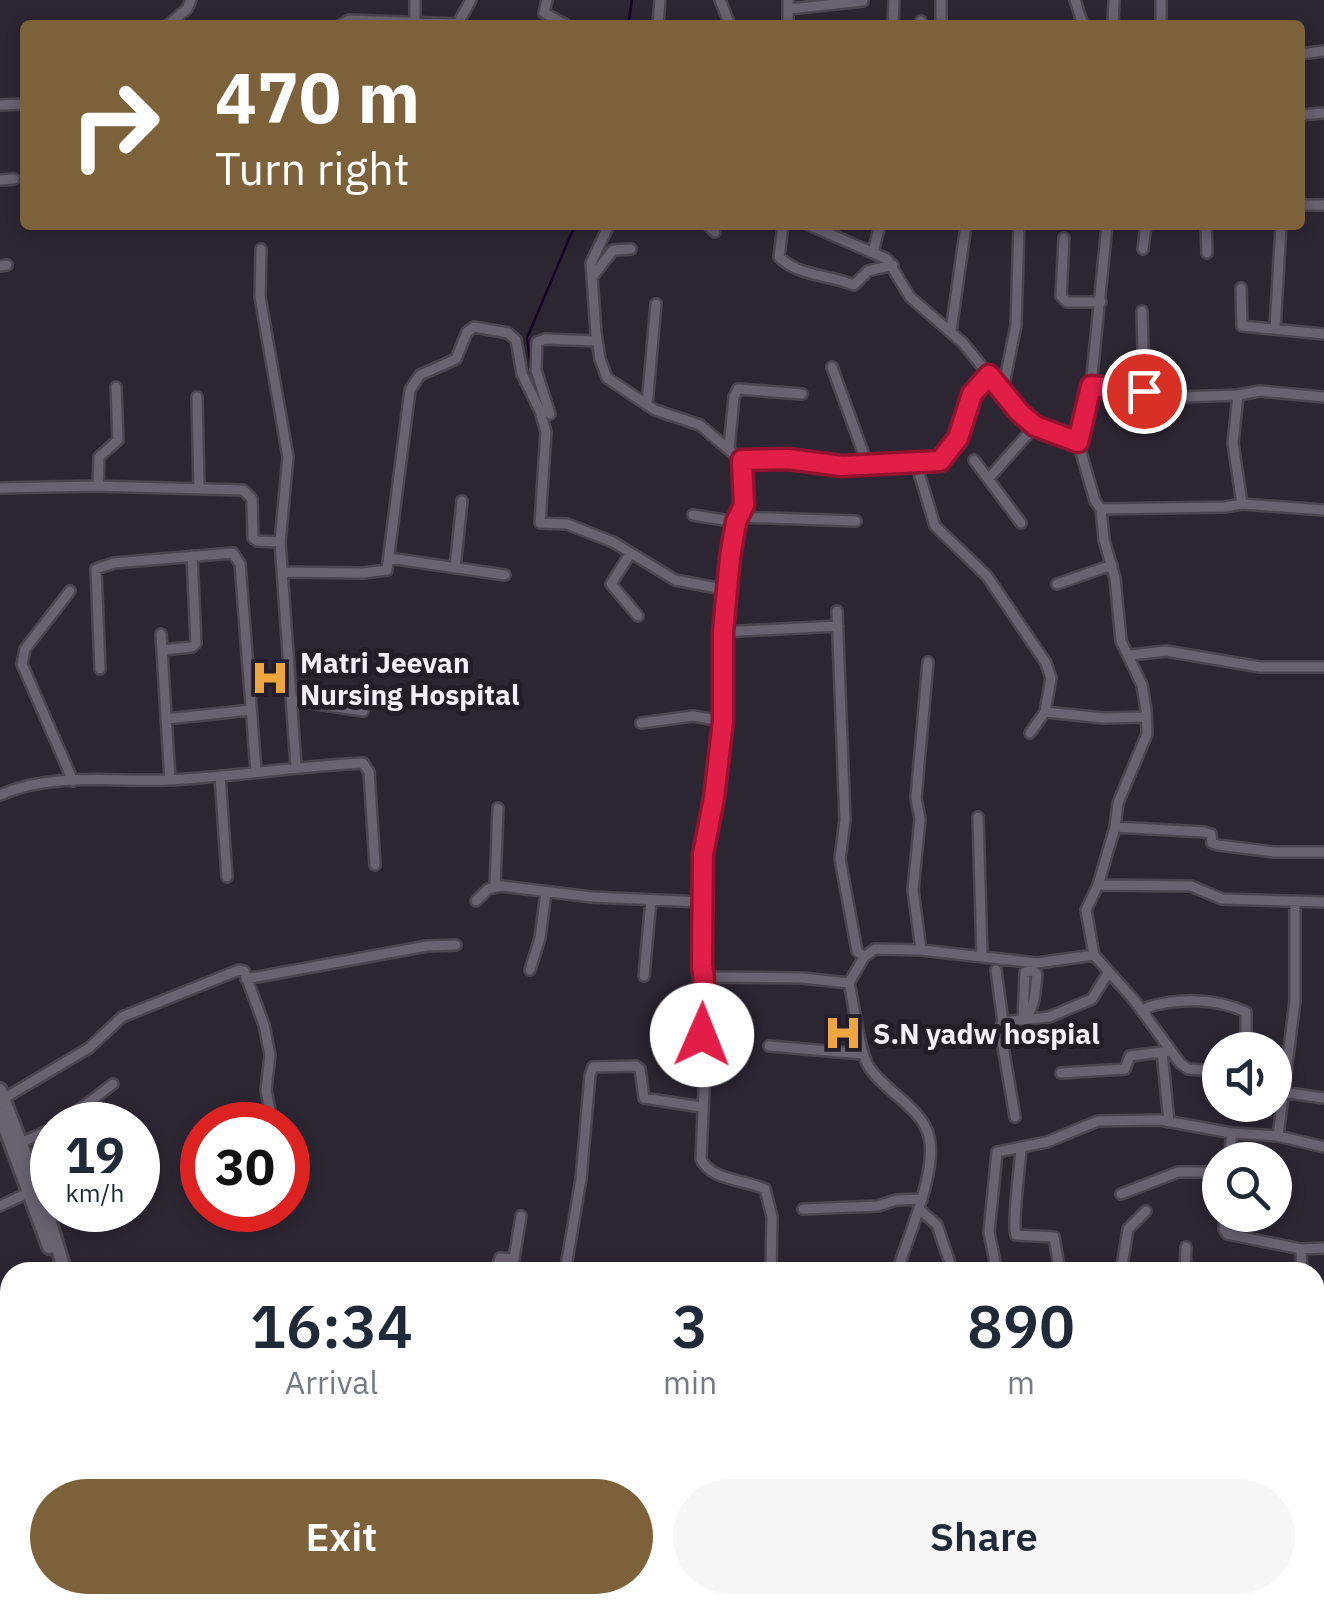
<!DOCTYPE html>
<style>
body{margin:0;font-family:"IBM Plex Sans",sans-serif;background:#f6f6f7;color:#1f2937;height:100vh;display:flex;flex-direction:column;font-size:38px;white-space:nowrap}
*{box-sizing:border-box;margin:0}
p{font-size:32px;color:#747a83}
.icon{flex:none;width:55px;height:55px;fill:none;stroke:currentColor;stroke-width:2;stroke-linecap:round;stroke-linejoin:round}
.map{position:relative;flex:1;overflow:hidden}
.details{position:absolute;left:0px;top:1262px;width:1325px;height:352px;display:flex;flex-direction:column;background:#fff;border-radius:30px 30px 0 0;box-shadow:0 5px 15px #0003}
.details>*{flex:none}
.banner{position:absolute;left:20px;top:20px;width:1285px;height:210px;border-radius:10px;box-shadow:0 5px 15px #0003;background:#7d613a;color:#fff;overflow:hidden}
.tools{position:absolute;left:1202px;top:1032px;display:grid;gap:20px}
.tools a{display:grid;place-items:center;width:90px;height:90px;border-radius:50%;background:#fff;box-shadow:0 5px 15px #0003;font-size:50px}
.speed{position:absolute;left:30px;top:1102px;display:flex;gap:20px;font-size:50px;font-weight:700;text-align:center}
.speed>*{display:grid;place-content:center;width:130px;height:130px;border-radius:50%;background:#fff;box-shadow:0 5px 15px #0003;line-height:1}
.speed small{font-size:25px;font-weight:400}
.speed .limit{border:15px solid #d22;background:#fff;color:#111}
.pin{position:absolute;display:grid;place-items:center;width:85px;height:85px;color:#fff;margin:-42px;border:5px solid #fff;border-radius:50%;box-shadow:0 2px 10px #0007}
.me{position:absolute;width:110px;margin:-55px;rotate:1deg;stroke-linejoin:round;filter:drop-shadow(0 0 8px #0008)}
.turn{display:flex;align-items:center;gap:35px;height:210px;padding:0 30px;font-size:45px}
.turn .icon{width:130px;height:130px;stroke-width:2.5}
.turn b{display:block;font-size:70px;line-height:85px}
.eta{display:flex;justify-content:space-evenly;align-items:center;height:170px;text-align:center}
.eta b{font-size:60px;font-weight:600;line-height:70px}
.cta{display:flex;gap:20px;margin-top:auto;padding:20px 30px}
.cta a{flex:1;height:115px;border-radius:60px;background:#7d613a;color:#fff;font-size:40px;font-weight:600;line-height:115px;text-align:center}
.cta a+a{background:#f6f6f7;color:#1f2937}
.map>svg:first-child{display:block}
.built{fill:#362e40}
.green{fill:#443455}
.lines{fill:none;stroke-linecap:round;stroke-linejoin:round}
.stream{stroke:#150325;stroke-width:2.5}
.minor-casing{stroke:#4a454f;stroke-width:14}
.secondary-casing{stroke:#4a454f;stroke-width:18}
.minor{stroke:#686271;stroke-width:9}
.secondary{stroke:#686271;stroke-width:12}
.route-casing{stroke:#92132f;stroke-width:25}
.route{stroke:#e11d48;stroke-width:18}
.labels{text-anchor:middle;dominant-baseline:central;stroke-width:10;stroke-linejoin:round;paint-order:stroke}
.poi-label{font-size:28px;font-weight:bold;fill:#f3eff8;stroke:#221d29;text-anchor:start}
</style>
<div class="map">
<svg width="1324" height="1613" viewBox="0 0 1324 1613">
<rect width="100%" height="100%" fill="#2c2633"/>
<path class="built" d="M1315 1493H1324V1613H1057L1058 1605H1315Z"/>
<path class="green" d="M1315 1511H1324V1584H1315Z"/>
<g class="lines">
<path class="stream" d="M628 25 632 0
M533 382 527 338 575 225"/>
<g class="minor-casing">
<path id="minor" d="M415 0V22
M547 0 544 13 566 25
M720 0 730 25
M1075 0 1083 25
M1161 0V25
M789 9 863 1
M168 25 187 9 191 0
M340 25 349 20 458 24
M457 25 471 0
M658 25 660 0
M788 25V0
M893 25 894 0
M921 25V21
M941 25V0
M1113 25 1114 0
M1300 54 1324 51
M0 105 25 104
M1300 115 1324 113
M0 180 14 179
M1300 205H1324
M609 225 591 263 596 333 600 359 607 378 655 410 700 425 742 461
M708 225 715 232
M783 225 779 257C798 276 830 275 854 285L868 271 893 265
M809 225 887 259 910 297 963 343 1019 412 1041 430 1067 435 1078 442
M1107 225 1091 386 1078 442 1095 501 1101 509 1104 540 1115 578 1121 641 1142 685 1146 710 1147 734 1118 803 1115 827 1204 832 1211 834 1212 843 1218 845 1274 852H1324
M1206 225 1207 253
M1064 238 1061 296 1067 302H1101
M261 249 260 297 288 457 280 542 296 766
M1143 249 1146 225
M873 252 880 225
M0 266 7 265
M593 276 613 250 631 249
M1241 288 1242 326 1324 334
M1142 311 1144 391
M1275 329 1281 225
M951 331 966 225
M832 367 868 466
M1091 386 1182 397 1238 395
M1003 389 1016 325 1019 225
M197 397 199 489
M1324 397 1260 391 1238 395 1233 443 1242 504 1324 510
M647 405 656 304
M550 414 536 370 537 342 545 339 597 341
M729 448 734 397 738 389 802 394
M974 460 1021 523
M916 463 935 526 987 576 1046 663 1051 678 1045 712
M989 478 1035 426
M98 486 99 457 118 440 116 387
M0 488 94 486 243 490 252 499 253 538 257 541 280 542
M1101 509 1225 507 1242 504
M693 515 736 522
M738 517 856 521
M630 554 611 584 638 616
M389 558 505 575
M455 568 462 501
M282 572 363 573 387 570 410 390 420 375 456 359 467 332 474 327 508 333 516 340 522 374 540 411 546 432 540 523 567 524 613 542 675 580 728 590
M1057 584 1112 565
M70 591 25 649 22 664 73 781
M837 611 845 820 840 859 857 951 864 957 875 949 921 950
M723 632 838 626
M161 634 170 780
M162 650 192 647 196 643 192 556
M1131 655 1166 651 1260 667H1324
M928 662 916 798 920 819 913 890 921 950 1037 963 1094 955
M100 669 96 569 114 563 233 553 240 564 256 771
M291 700 363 711
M166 719 251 710
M641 723 693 716 723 721
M1030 733 1045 712 1104 718 1146 717
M220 776 227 877
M0 795C52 772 114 782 169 780 234 777 298 766 363 763L369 772 375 865
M978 817 982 956
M1115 827 1098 885 1191 886 1222 899 1324 902
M1098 885 1086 910 1094 955 1134 1000 1180 1063 1188 1069 1220 1071
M495 886 498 808
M476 901 488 889 501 886 592 897 702 902
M864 957 849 983C854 1003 859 1052 869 1067 884 1091 923 1108 929 1137 938 1170 907 1239 897 1272
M530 970 540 938 546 892
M996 970 1003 1022 1049 1017 1092 999 1108 973
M1033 971 1037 974C1035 990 1036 1009 1023 1019L1025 972Z
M644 976 651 900
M705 977 700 1005 705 1065 701 1159C710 1180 745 1180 765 1189L772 1217 771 1272
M246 979 427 946 456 945
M849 983 802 978 705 977 702 967 703 853 715 798 723 721V632L729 557 736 522 744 505 742 461 788 459 842 466 940 461 958 438 972 395 989 375
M1146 1016 1145 1009 1148 1007C1179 998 1216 998 1246 1012V1050
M1003 1022 1000 1029 1015 1117
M769 1046 863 1054
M1162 1052 1169 1122
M1061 1073 1125 1069 1130 1056 1170 1051
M1275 1091 1324 1098
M3 1099 89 1048 122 1017 239 970 244 971 264 1025 270 1055 266 1090 272 1121
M59 1125 113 1084
M1278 1136 1295 1001V901
M18 1144 52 1129
M1021 1148C1020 1167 1012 1223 1016 1235L1054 1237 1060 1272
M1229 1160 1232 1133 1278 1136 1324 1147
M1121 1194 1178 1172H1220
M0 1206 30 1192
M803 1209 878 1206 896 1200 922 1199
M919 1209 937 1225 953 1272
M1225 1215 1224 1229 1227 1234 1301 1249
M495 1272 500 1258 514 1259 521 1216
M565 1272 581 1179 590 1075 593 1067 636 1066 640 1069 644 1098 701 1107
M997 1272 989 1232 997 1152 1047 1142 1098 1121 1160 1120 1232 1133
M1121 1272 1128 1229 1146 1211
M1185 1272 1186 1247
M1302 1272 1301 1249 1324 1248
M0 1296 10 1293
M1315 1395 1324 1394
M0 1433 10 1434
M1315 1459 1324 1458
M1128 1605 1129 1613
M1202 1605V1613
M38 1613V1605
M514 1613 515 1605
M630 1613V1605
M765 1613 767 1605"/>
</g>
<g class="secondary-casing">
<path id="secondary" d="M0 1090 46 1209 65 1272
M0 1114 49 1247
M114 1605 115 1613
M127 1605 129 1613"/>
</g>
<use href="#minor" class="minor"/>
<use href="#secondary" class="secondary"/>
</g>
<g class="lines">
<g class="route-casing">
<path id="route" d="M702 1035C700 1014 707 983 702 967L703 854 714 798 723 721V632L730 557 736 522 744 505 742 460 788 459 842 466 940 461 958 438 972 394 989 375 1019 412 1035 426 1078 442 1091 386 1144 391"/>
</g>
<use href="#route" class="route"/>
</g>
<defs>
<g id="hospital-bare" transform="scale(3)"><path d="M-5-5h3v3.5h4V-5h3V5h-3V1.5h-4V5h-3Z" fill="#f0a63e" stroke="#221d29" stroke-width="2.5" paint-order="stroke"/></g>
</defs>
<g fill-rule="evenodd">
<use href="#hospital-bare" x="270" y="678"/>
<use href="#hospital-bare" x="843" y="1033"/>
</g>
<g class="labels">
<g class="poi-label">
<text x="300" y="662">Matri Jeevan<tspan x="300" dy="32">Nursing Hospital</tspan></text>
<text x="873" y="1033">S.N yadw hospial</text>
</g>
</g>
</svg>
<div class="tools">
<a><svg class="icon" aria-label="sound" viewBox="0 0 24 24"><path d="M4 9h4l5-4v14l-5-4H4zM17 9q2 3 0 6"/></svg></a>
<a><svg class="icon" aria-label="search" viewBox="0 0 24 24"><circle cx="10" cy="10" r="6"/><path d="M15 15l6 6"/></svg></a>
</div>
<div class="speed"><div>19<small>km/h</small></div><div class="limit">30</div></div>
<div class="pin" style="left:1144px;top:391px;background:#d93025"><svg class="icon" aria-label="arrive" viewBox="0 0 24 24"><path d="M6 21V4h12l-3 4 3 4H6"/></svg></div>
<svg class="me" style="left:702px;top:1035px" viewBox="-20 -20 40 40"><circle r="19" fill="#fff"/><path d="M0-13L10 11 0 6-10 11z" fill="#e11d48"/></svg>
<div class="banner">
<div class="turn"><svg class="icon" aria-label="right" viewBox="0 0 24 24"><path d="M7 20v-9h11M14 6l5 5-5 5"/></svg><div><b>470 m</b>Turn right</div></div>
</div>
<section class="details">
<div class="eta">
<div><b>16:34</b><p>Arrival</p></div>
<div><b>3</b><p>min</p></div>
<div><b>890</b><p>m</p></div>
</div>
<div class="cta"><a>Exit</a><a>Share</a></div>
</section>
</div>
